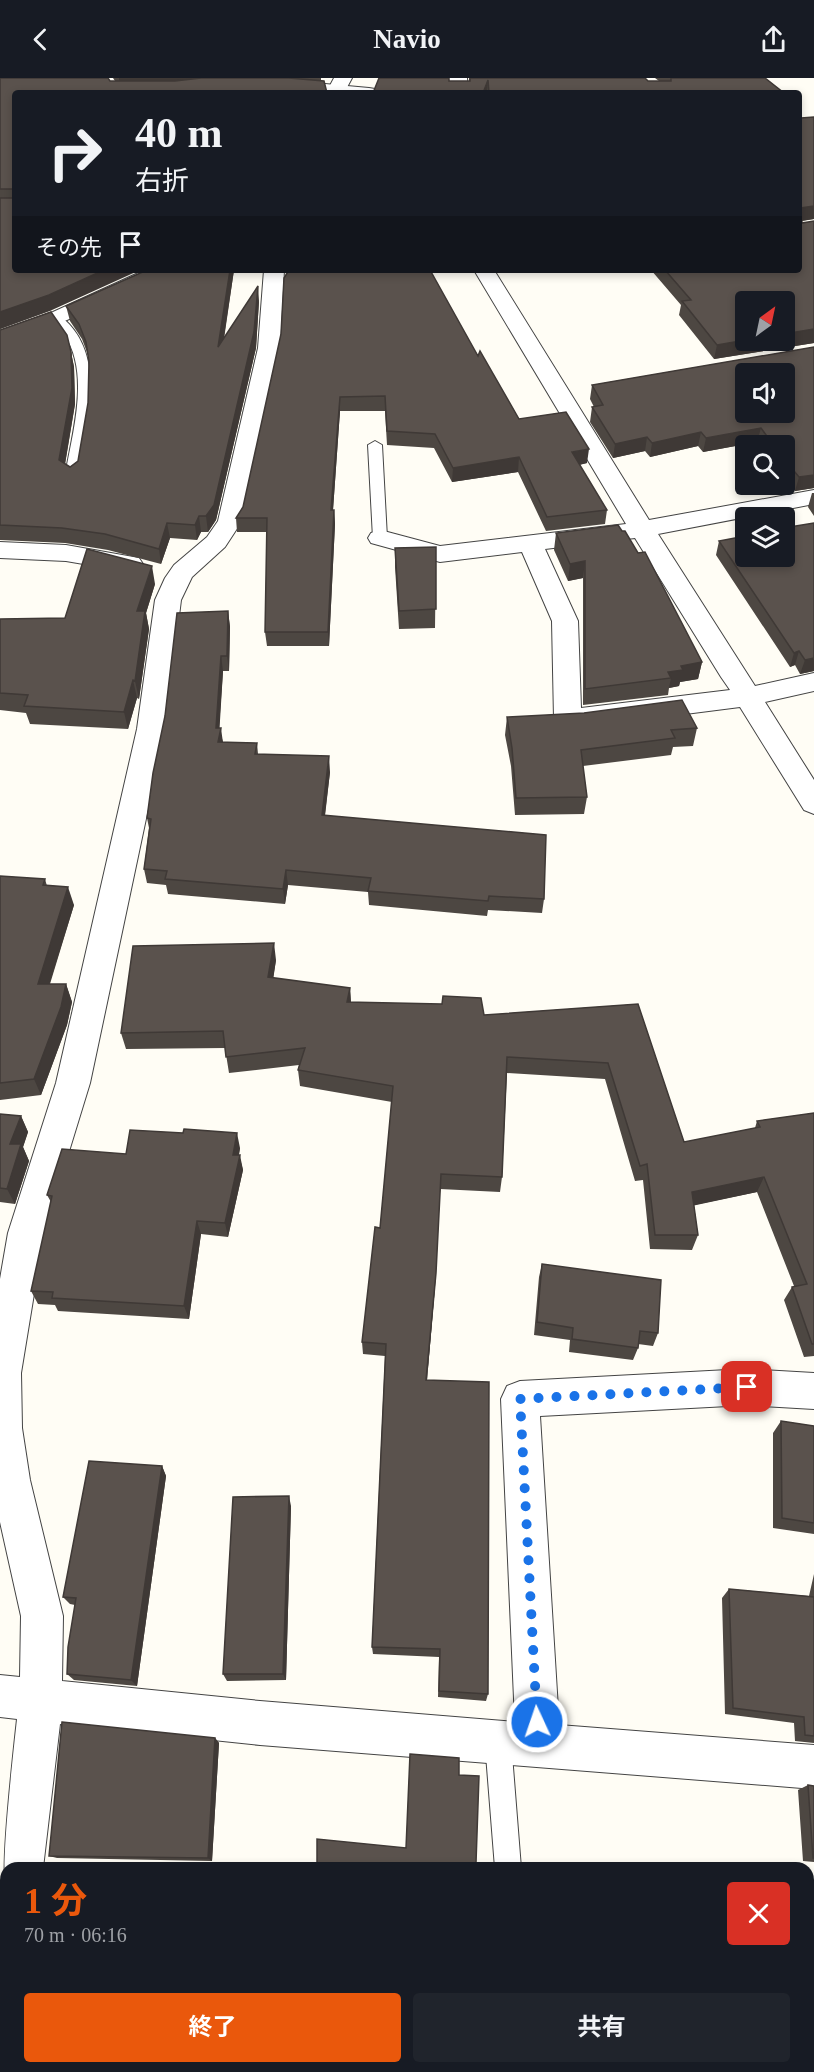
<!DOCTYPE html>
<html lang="ja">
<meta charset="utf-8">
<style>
body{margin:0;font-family:"Times New Roman","Noto Sans JP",serif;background:#20242c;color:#f1f3f6;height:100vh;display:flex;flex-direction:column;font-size:22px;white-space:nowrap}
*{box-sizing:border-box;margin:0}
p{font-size:20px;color:#9ea1a6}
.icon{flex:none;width:33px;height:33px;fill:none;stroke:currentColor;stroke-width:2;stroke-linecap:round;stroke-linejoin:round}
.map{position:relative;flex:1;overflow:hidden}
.side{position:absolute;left:0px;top:1784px;width:814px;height:212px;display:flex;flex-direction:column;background:#171b24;border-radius:18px 18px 0 0;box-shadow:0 3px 9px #0003}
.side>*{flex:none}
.guide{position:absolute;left:12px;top:12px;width:790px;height:183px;border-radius:6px;box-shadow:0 3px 9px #0003;background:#171b24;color:#f1f3f6;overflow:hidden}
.needle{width:39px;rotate:33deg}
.fabs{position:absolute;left:735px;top:213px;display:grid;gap:12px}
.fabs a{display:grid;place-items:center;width:60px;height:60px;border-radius:6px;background:#171b24;box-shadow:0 3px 9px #0003;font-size:30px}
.pin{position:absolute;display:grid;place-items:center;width:51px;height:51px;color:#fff;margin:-26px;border-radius:12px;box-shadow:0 3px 9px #0006}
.me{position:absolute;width:66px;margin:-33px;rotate:357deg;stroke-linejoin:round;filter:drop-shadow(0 0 4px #0008)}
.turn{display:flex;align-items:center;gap:21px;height:126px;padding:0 24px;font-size:27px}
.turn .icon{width:78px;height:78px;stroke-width:2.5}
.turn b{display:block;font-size:42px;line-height:51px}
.then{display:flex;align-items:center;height:57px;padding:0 24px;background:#0003;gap:12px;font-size:22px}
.round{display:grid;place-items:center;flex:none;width:63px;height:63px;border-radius:6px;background:#20242c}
.headline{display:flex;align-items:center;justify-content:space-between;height:102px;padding:0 24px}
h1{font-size:36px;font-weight:700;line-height:45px;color:#ea580c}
.button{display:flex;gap:12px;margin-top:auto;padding:12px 24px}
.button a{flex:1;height:69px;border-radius:6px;background:#ea580c;color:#fff;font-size:24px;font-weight:700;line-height:69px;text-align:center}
.button a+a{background:#20242c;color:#f1f3f6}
header{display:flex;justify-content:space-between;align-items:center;height:78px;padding:0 24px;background:#171b24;font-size:27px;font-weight:700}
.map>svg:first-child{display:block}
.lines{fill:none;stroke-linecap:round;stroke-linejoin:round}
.service-casing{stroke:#444;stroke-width:2}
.minor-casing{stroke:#444;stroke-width:2}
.tertiary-casing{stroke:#444;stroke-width:2}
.service{fill:#fff;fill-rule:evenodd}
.minor{fill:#fff;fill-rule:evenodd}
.tertiary{fill:#fff;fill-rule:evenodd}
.wall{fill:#4d4742;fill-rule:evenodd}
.shaded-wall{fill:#3f3936}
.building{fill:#5a524d;stroke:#3f3936;stroke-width:1.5;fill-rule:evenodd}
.route{stroke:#1a73e8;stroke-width:10;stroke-dasharray:0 18}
</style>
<header><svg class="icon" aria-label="back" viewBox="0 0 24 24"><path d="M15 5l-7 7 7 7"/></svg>Navio<svg class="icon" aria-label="share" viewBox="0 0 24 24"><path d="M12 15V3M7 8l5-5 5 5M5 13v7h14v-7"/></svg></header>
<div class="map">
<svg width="814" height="1994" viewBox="0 0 814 1994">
<rect width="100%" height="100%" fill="#fffdf5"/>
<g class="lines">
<g class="service-casing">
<path id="service" d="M55 235C61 237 65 242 69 246 106 286 86 351 79 398L72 402 65 398C72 355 91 296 64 256 60 250 53 245 49 239Z
M375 363 382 367 387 460 380 465 373 460 368 367Z
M498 1651 507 1655 511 1664 521 1790H495L485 1664 489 1655Z
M509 1989H537V1994H509Z"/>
</g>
<g class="minor-casing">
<path id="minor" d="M449 0H467L468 15H450Z
M281 2 369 10 375 11 378 15H311L275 11 272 7 275 3Z
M145 192H172L169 196 67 242 0 266V253L53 234Z
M264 192H284L280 270 242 443 225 469 192 499 181 522 165 651 90 1005 44 1155 21 1295 22 1350 30 1402 63 1538 62 1603 260 1623 515 1644 501 1321 507 1308 520 1303 747 1291 814 1295V1331L747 1327 540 1338 559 1647 814 1667V1711L260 1667 60 1646 43 1790H6V1807C0 1791 14 1669 17 1641L0 1639V1597L20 1599 21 1538 0 1444V1201L8 1155 56 1005 137 651 155 522 165 500 174 487 207 459 218 443 258 270Z
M474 192H494L649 442 814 412V426L658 456 755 608 814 595V613L765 624 814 702V736L804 732 740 629 568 651 558 648 554 641 552 543 522 474 440 484 371 465 368 460 371 455 380 452 440 468 626 446ZM635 460 721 599 730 612 581 630 578 543 545 471Z
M0 464 66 467 139 480 143 486 139 492 130 494 66 483 0 480Z
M6 1880V1974L0 1977V1883Z"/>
</g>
<g class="tertiary-casing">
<path id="tertiary" d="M334 0H352L344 15H326Z"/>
</g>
<use href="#service" class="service"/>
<use href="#minor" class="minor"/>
<use href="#tertiary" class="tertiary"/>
</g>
<path class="wall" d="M0 0 110 3H115L113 0H321V3L15 15 52 232 0 251Z
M469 0H645L648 3H659L655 0H765L784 15H373L449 3H469Z
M800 27 801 28V40L814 39V141L802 143V145L814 143V265L714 281 679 237 681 227 651 192H800ZM746 224H784V262H746Z
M234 192 224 261 259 223 256 270 216 442 208 454H201L197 462 170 460 161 486 108 472 65 465 0 462V252L71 274 74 289 75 326 65 386 70 389 78 383 88 325 89 284 88 277 82 261 70 243 66 228Z
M281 256 478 278 519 341 587 385 579 387 607 432 605 446 546 453 518 394 452 404 434 370 387 367 385 333H340L333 432H334L335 446 329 568H267L265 554 267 454H237L236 440 243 429Z
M814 269V410L795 413 784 399V368H760L757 364 703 374 698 368 650 379 645 373 613 380 590 344 592 329H594L590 321 592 307Z
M812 415H814V438L808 429Z
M556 455 702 584 698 601 680 604 679 608 669 610 668 617 583 627V500L568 503 554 472Z
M719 463 814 593 800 596 795 587 790 589 716 477Z
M436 469 435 550 399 551 395 489V470Z
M155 506 146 535 149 551 139 621 137 620 128 651 30 646 26 635 0 632V541L65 540Z
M228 533 230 549 229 593H223L219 650 223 664 257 665 258 676 330 694 325 738 544 821 542 835 488 832 487 838 369 827 368 814 288 807 285 826 168 816 166 807 147 805 144 791 149 750 147 740Z
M507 639 697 650 693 668 673 669 671 677 583 688 587 719 584 736 515 737 511 688 505 657Z
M0 798 45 801 47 808 74 827 50 906H66L72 924 67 947 41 1017 0 1022Z
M276 882 273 900 350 910 351 924 484 937 638 926 684 1064 755 1050 757 1043 814 1035V1278L804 1279 784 1222 792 1209 794 1208 757 1114 694 1127 698 1157 692 1172 650 1171 643 1102 635 1103 605 1001 507 995 502 1099 500 1114 440 1111 435 1209 427 1302 488 1616 486 1623 438 1619 439 1579 373 1576 372 1569 385 1278 363 1276 362 1264 380 1150 392 1024 300 1008 298 992 299 987 229 995 225 970 126 971 121 955Z
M0 1036 21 1038 28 1054 23 1069 29 1083 15 1126 0 1124Z
M240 1070 239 1077 243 1092 228 1159 201 1156 189 1241 58 1233 55 1227 38 1226 31 1213 51 1124 47 1117 126 1076Z
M542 1186 658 1255 653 1268 638 1266V1270L633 1282 569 1274 570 1262 534 1257 539 1199Z
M781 1343 814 1348V1456L773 1450V1355Z
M162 1388 166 1398 137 1608 74 1602 67 1596 75 1527 70 1526 63 1519Z
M291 1428 286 1602 227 1603 223 1596Z
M814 1496V1665L795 1663 794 1645 725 1636 722 1520 729 1511 809 1518Z
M215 1660 219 1665 212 1783 57 1780 49 1778Z
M808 1707 814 1708V1784L803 1783 798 1712Z"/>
<path class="shaded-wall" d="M119 0H199L120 9Z
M488 2 487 15H483Z
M814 128V141L800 143 801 130Z
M104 192H140L52 232 0 251V234Z
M230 192H234L220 285 218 269Z
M258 208 259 223 256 270 216 442 208 454 206 438Z
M814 251V265L714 281 717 267 746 262H784V256Z
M71 274 74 289 75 326 63 398 59 382Z
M340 319V333L332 446 331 432Z
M761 350 757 364 703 374 706 360Z
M701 354 698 368 650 379 652 365Z
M647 359 645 373 613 380 615 366Z
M589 371 587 385 570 389 572 374Z
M519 379 518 394 452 404 453 390Z
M814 397V410L795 413 799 399Z
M334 432 335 446 329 568 328 554Z
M199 438 201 454 197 462 195 447Z
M167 445 170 460 161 486 159 471Z
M585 483 583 500 568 503 570 486Z
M152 488 155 506 146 535 149 551 139 621 135 603 137 533Z
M228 533 230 549 229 593 227 578Z
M799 573 795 587 790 589 794 575Z
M221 578 223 593 219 659 221 650 223 665 220 680 216 650Z
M814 580V593L800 596 805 582Z
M702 584 698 601 680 604 679 608 669 610 671 600 668 594 681 588Z
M133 602 137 620 128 651 124 634Z
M329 678 330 694 323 752 322 737Z
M286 792 288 807 285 826 283 811Z
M68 809 74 827 44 923 38 906Z
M274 865 276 882 271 916 268 899Z
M66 906 72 924 67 947 41 1017 34 1001Z
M350 910 351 927 347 924Z
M21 1038 28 1054 23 1069 29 1083 15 1126 7 1111 10 1066Z
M237 1055 240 1070 236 1091 233 1077Z
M240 1077 243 1092 228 1159 225 1145Z
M441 1096 435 1209 426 1314Z
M764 1099 757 1114 687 1129 692 1114Z
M197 1143 201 1156 189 1241 184 1228Z
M162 1388 166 1398 137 1608 131 1602Z
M289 1418 291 1428 286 1602 283 1596Z
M215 1660 219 1665 212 1783 208 1780Z"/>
<path class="building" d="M0 0H108L110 3H175L201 0H289L324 3 327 15H15V192H104L49 217 0 234V120H13V111H0Z
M379 0H449V3H470V0H645L648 3H671V0H765L784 15H489L488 2 483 15H373Z
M800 27 801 28V40L814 39V128L801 130 802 145 814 143V251L784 256V224H746V262L717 267 682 223 691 222 665 192H800Z
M147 192H230L218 269 258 208 254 254 214 427 206 438H199L195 447 167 445 159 471 105 456 62 450 0 447V252L51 234 67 257 71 274 72 310 59 382 70 389 78 383 88 325 89 284 86 264 79 246 66 228Z
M289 192H430L478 278 480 273 519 341 566 334 589 371 572 374 607 432 547 439 519 379 453 390 435 356 387 353 385 318 340 319 331 432H334L328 554H265L267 440H236L243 429 281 256 284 200Z
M814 269V397L799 399 784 381V368H774L761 350 706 360 701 354 652 365 647 359 615 366 592 329 603 327 592 307ZM746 296H784V334H746Z
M814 445V580L805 582 799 573 794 575 719 463 746 458V478H784V450Z
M618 447 622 453H625L638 475 645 474 702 584 681 588 683 592 668 594 671 600 585 611V483L570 486 556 455Z
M436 469V531L399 533 395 470Z
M87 471 152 488 137 533H145L135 603 133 602 124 634 24 628 28 617 0 615V541L65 540Z
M228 533 227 578H221L216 650H221L218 664 257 665 255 676 329 678 322 737 546 757 544 821 489 818 488 823 368 813 371 800 286 792 283 811 165 801 167 793 144 791 151 741 147 740 153 695 165 638 177 535Z
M682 622 697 650 671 652 675 660 581 672 587 719 516 720 512 670 507 639 584 635Z
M0 798 45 801 43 807 68 809 38 906H66L61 929 34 1001 0 1005Z
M274 865 268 899 350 910 347 924 442 926 443 918 481 920 484 937 638 926 684 1064 760 1049 757 1043 814 1035V1266H812L792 1209 807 1206 764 1099 692 1114 698 1157H655L647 1086 640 1088 608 985 507 979 502 1099 441 1096 436 1195 426 1302 489 1304 488 1616 439 1613 440 1571 372 1569 386 1266 362 1264 375 1149 380 1150 393 1008 298 992 305 970 226 979 223 953 121 955 133 868Z
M0 1036 21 1038 10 1066H21L7 1111 0 1110Z
M184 1051 237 1055 233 1077H240L225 1145 197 1143 184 1228 52 1220 53 1214 31 1213 52 1118 47 1117 62 1071 126 1076 130 1052 183 1055Z
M542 1186 661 1202 658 1255 640 1253 638 1270 572 1261 573 1250 537 1244Z
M781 1343 814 1348V1445L782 1440Z
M89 1383 162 1388 131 1602 67 1596 68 1569 76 1520 63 1519Z
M289 1418 283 1596H223L233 1419Z
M729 1511 814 1519V1658L805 1657 804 1639 733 1630Z
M62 1644 215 1660 208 1780 49 1778Z
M410 1676 459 1680V1697L479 1698 476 1785H472V1790H317V1761L406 1770Z
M808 1707 814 1708V1780H813Z
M333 1989H448L449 1994H333Z"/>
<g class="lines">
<path class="route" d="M537 1644 520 1321 747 1309"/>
</g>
</svg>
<div class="fabs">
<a><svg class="needle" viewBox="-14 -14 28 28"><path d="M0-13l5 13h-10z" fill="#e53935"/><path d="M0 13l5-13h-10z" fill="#9ea1a6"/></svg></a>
<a><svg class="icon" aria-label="sound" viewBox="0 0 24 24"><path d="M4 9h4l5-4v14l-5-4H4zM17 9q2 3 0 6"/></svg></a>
<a><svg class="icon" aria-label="search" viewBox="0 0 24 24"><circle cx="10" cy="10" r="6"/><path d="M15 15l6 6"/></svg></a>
<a><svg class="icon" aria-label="layers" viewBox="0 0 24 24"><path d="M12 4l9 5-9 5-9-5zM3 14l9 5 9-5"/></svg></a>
</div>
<div class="pin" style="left:747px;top:1309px;background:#d93025"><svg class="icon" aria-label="arrive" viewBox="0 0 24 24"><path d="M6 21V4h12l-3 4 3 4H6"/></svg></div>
<svg class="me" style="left:537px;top:1644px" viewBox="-20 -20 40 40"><circle r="17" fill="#1a73e8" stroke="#fff" stroke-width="3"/><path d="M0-11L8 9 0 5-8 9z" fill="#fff"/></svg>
<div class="guide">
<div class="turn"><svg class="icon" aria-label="right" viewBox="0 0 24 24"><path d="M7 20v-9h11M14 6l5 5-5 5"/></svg><div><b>40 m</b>右折</div></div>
<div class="then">その先<svg class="icon" aria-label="arrive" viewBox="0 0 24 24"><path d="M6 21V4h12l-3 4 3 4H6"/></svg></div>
</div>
<section class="side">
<div class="headline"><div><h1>1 分</h1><p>70 m · 06:16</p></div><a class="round" style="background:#d93025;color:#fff"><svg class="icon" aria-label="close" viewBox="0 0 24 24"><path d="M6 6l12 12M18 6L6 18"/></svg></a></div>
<div class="button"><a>終了</a><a>共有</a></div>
</section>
</div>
